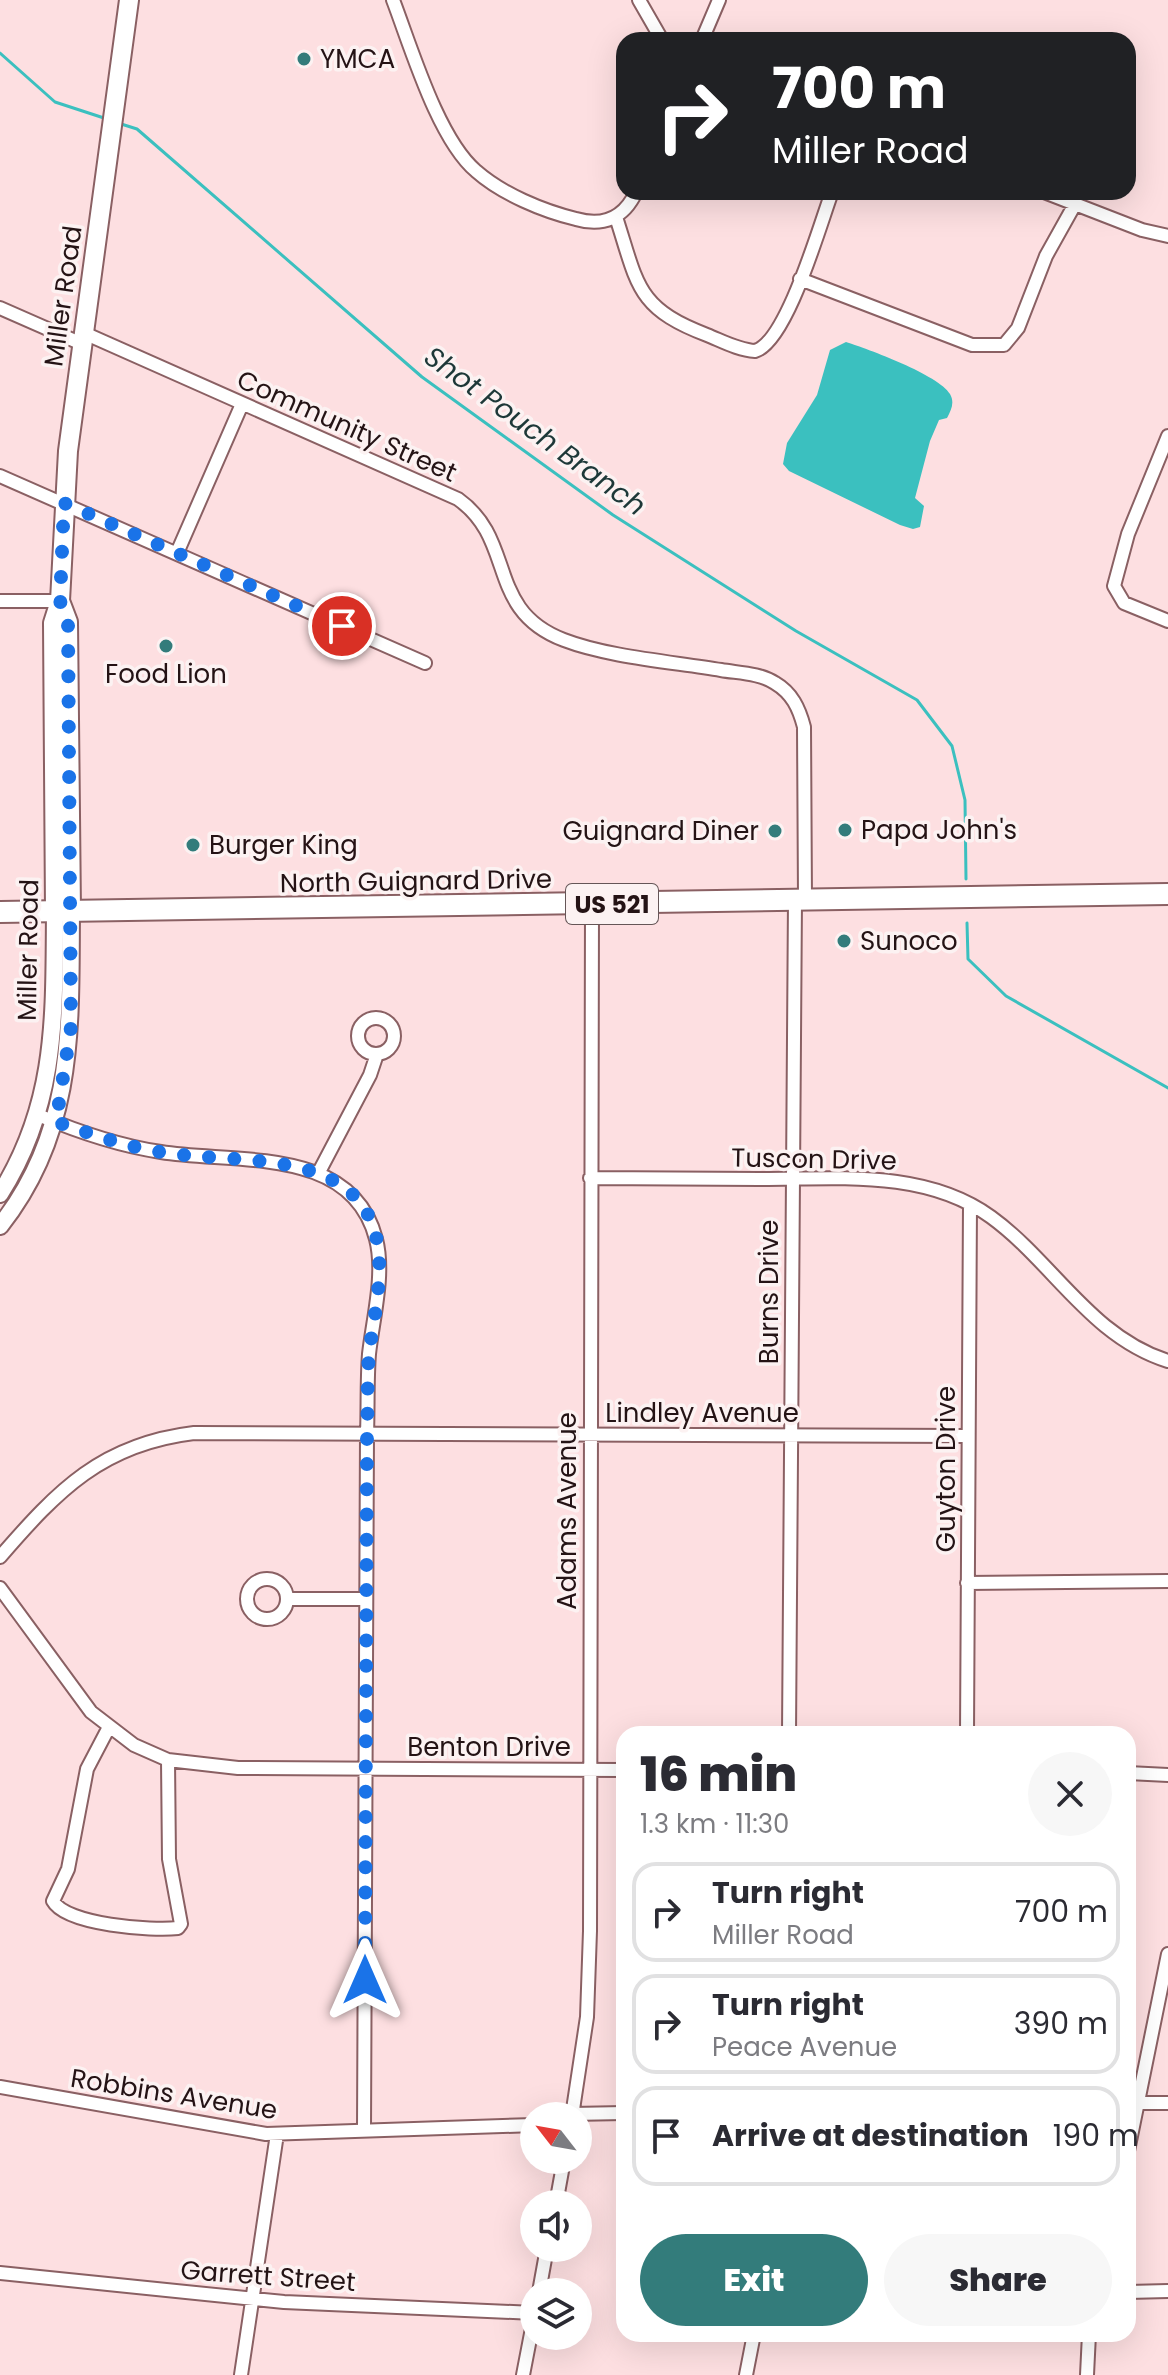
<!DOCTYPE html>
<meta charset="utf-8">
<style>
body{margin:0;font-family:Poppins,sans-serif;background:#f7f7f7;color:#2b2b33;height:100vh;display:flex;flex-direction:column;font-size:30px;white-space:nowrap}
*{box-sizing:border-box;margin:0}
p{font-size:26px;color:#7c7c81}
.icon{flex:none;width:44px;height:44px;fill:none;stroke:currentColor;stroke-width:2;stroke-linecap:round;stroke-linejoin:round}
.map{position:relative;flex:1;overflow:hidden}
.side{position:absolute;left:616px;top:1726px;width:520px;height:616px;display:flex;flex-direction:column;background:#fff;border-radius:24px;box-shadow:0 8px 32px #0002}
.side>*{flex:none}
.hud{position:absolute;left:616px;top:32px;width:520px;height:168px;border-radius:24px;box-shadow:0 8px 32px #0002;background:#202124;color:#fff;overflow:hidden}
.needle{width:52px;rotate:301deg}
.tools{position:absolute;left:520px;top:2102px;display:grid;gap:16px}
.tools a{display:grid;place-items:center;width:72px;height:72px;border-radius:50%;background:#fff;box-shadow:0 8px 32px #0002;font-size:40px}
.pin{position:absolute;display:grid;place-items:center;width:68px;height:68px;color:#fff;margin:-34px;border:4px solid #fff;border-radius:50%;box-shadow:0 2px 8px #0007}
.me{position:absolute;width:88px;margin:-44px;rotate:0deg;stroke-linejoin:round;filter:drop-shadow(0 0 6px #0008)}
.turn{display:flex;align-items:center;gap:28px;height:168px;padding:0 24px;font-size:36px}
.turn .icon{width:104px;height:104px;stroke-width:2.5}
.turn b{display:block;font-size:56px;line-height:68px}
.round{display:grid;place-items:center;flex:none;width:84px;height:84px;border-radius:42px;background:#f7f7f7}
.overview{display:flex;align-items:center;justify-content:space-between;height:136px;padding:0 24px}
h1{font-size:48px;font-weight:800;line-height:60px}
.button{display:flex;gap:16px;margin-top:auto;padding:16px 24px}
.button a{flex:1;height:92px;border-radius:48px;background:#337c7b;color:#fff;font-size:32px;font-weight:800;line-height:92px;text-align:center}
.button a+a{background:#f7f7f7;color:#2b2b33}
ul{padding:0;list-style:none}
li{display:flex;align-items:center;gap:24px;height:100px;margin:0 16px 12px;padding:0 8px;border:4px solid #e1e1e2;border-radius:24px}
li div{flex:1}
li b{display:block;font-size:30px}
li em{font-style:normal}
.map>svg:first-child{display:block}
.water{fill:#3bc0bf}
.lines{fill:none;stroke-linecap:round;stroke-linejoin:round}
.stream{stroke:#3bc0bf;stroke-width:3}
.minor-casing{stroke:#8a6063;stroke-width:16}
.tertiary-casing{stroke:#8a6063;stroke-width:20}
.secondary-casing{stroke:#8a6063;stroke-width:22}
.trunk-casing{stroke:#8a6063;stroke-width:24}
.minor{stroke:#fff;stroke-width:12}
.tertiary{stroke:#fff;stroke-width:16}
.secondary{stroke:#fff;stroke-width:18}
.trunk{stroke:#fff;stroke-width:20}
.route{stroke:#1a73e8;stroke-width:14;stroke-dasharray:0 25.2}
.poi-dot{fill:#337c7b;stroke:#fcf2f2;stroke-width:3}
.labels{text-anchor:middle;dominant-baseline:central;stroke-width:7;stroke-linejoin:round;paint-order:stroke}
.shield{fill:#fcf2f2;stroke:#655657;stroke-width:2}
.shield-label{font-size:24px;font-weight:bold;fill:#241315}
.poi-label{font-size:26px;fill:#241315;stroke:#fcf2f2;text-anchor:start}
.street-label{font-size:26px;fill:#241315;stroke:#fcf2f2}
.water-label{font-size:28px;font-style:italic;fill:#1d3838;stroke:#fcf2f2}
</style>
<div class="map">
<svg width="1168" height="2375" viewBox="0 0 1168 2375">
<rect width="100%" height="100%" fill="#fddfe1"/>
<path class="water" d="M846 342C868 349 939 375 950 394 955 403 951 410 947 418L939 420 930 441 915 498 924 506 920 527 913 529 900 525 789 471 783 464 787 443 817 395 830 350Z"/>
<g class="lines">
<path class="stream" d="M0 53 55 102 107 119
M118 123 137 129 422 377 613 515 796 631 917 700 952 746 965 800 966 879
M967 923 968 959 1006 996 1168 1088"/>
<g class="minor-casing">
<path id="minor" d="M393 0C411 47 438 139 476 171 502 194 543 211 576 219 603 227 624 218 636 192
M639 0 662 40
M702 40 719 0
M1044 192 1142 230 1168 236
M616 217C638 285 636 308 707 335 722 341 738 350 755 351 787 342 820 224 832 192
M800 279 972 345H1004L1018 328 1046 256 1075 204
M0 308 82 344
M84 333 458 499C517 541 485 610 564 640 608 657 674 662 721 670 738 673 760 673 775 683 792 693 799 708 804 727L805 899
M1168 436 1128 534 1114 586 1124 603 1168 621
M0 476 425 663
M177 553 242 404
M0 601H60
M358 1036a18 18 0 1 1 36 0a18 18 0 1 1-36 0Z
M38 1115C76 1131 120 1146 161 1152 235 1164 352 1145 376 1239 385 1274 373 1318 369 1354 367 1380 368 1407 367 1434L364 2131
M319 1172 370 1075 377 1054
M590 1178C647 1178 703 1179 760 1179 836 1179 925 1169 991 1217 1053 1262 1091 1337 1168 1361
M0 1557C58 1490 102 1444 194 1433L968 1436
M247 1599a20 20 0 1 1 40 0a20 20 0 1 1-40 0Z
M967 1583 1168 1581
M0 1588 91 1712 134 1745 168 1760 238 1768 624 1770
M287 1599H366
M109 1727 87 1769 68 1869 53 1901C66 1925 152 1931 178 1928L181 1924 169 1859 168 1760
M789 1734 795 899
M967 1734 970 1205
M1128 1773 1168 1775
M0 2087 266 2134 534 2125
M1131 2103H1168
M572 2114 624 2113
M572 2116 587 2017 590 1931 592 904
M1128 2151 1168 1954
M556 2204 564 2160
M0 2273 284 2302 534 2313
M539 2292 547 2248
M1128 2292 1168 2291
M241 2375 277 2134
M523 2375 534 2318
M746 2375 754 2334
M1087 2375 1089 2334"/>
</g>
<g class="tertiary-casing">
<path id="tertiary" d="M0 1194C58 1102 54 1015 55 911
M0 1226C76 1130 70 1026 71 911"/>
</g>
<g class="secondary-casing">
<path id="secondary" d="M60 601 68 622 71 911
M55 911 53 623 60 601 68 451 129 0"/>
</g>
<g class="trunk-casing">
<path id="trunk" d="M0 912 1168 894"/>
</g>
<use href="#minor" class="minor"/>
<use href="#tertiary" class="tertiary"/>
<use href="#secondary" class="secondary"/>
<use href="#trunk" class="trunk"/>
</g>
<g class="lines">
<path class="route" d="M342 626 64 503 60 601 68 622 71 1027 56 1122C92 1134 129 1148 167 1153 245 1165 372 1146 379 1257 381 1289 373 1323 369 1354 367 1380 368 1407 367 1434L365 1980"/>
</g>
<g class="poi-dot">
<circle cx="304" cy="59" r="8"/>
<circle cx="166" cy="646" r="8"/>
<circle cx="845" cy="830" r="8"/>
<circle cx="775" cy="831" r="8"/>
<circle cx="193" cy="845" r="8"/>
<circle cx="844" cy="941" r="8"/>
</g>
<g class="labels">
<rect class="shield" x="566" y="884" width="92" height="40" rx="6"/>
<g class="shield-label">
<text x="612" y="904">US 521</text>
</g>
<g class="poi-label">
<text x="320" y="59">YMCA</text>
<text x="166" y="674" text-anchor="middle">Food Lion</text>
<text x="861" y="830">Papa John's</text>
<text x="759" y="831" text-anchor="end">Guignard Diner</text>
<text x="209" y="845">Burger King</text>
<text x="860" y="941">Sunoco</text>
</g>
<g class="street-label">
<text transform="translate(63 296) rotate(-82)">Miller Road</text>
<text transform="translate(347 426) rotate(24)">Community Street</text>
<text transform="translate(416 881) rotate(-1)">North Guignard Drive</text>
<text transform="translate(28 950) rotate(-89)">Miller Road</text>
<text transform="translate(814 1159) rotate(1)">Tuscon Drive</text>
<text transform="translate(769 1292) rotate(-90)">Burns Drive</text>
<text x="702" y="1413">Lindley Avenue</text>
<text transform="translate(946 1469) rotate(-90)">Guyton Drive</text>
<text transform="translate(567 1511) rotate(-90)">Adams Avenue</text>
<text x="489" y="1747">Benton Drive</text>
<text transform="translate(174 2094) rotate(9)">Robbins Avenue</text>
<text transform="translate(268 2276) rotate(4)">Garrett Street</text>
</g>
<g class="water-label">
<text transform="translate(535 431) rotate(36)">Shot Pouch Branch</text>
</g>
</g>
</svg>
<div class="tools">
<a><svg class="needle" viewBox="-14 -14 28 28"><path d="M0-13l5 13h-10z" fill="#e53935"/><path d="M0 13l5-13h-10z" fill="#7c7c81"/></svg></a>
<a><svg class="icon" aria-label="sound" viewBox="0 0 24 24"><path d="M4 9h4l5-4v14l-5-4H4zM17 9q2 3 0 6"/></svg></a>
<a><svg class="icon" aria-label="layers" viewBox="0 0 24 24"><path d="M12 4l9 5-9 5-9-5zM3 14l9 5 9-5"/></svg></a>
</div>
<div class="pin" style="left:342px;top:626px;background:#d93025"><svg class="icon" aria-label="arrive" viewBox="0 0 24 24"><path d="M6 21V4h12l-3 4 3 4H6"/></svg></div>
<svg class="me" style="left:365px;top:1980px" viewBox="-20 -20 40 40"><path d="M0-17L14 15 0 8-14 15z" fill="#1a73e8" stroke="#fff" stroke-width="4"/></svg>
<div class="hud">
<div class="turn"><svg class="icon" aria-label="right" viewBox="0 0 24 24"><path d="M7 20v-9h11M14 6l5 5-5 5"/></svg><div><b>700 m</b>Miller Road</div></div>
</div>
<section class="side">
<div class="overview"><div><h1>16 min</h1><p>1.3 km · 11:30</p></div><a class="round"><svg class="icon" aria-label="close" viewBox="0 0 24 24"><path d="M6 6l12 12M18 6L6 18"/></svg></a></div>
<ul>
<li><svg class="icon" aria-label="right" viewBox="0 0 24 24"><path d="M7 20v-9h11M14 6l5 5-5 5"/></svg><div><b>Turn right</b><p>Miller Road</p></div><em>700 m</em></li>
<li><svg class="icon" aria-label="right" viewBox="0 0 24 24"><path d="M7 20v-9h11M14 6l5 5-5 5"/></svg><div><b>Turn right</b><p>Peace Avenue</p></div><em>390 m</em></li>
<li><svg class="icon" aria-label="arrive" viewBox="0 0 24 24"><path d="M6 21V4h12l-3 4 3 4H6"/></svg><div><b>Arrive at destination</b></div><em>190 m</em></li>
</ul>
<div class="button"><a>Exit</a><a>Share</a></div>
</section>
</div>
